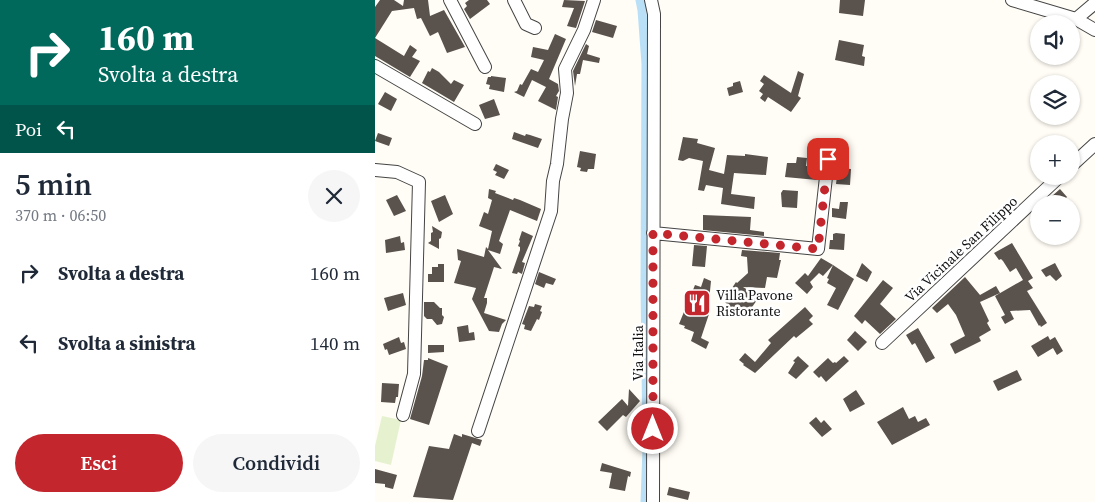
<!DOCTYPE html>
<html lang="it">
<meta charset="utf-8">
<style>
body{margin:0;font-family:"Source Serif 4",serif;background:#f6f6f7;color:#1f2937;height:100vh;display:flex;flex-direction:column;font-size:19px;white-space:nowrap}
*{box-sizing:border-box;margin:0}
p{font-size:16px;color:#747a83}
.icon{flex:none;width:28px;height:28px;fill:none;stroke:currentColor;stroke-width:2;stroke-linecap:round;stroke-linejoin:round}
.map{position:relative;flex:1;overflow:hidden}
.drawer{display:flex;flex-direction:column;background:#fff;width:375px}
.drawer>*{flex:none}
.guide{background:#00695c;color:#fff;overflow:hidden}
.tools{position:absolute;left:655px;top:15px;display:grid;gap:10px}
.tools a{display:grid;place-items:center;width:50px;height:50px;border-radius:50%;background:#fff;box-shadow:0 1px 4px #0004;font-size:25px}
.pin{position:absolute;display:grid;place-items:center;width:42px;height:42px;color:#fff;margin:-21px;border-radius:10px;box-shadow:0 2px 8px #0006}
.me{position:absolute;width:55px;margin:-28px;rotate:0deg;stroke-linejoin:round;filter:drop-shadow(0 0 4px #0008)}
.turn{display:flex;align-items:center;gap:18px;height:105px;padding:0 15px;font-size:22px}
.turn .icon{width:65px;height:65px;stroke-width:2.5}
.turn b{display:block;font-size:35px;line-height:42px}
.then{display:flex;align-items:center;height:48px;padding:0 15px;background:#0003;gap:10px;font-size:19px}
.round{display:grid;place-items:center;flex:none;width:52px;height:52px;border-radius:26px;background:#f6f6f7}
.head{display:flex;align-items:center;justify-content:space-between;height:85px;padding:0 15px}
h1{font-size:30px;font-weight:600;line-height:38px}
.button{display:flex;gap:10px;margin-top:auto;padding:10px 15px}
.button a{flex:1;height:58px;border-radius:30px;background:#c4262e;color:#fff;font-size:20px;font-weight:600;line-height:58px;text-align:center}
.button a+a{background:#f6f6f7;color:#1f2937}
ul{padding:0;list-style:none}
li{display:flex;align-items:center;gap:15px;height:70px;padding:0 15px}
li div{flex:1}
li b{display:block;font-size:19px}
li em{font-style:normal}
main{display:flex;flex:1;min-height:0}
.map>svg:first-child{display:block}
.pitch{fill:#e6f2cf}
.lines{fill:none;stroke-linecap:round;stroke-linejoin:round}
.canal{stroke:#b9e0f7;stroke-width:9}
.building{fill:#5a524d}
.minor-casing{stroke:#444;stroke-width:14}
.minor{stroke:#fff;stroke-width:12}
.route{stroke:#c4262e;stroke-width:9;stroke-dasharray:0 16.2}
.labels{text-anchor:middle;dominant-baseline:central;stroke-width:5;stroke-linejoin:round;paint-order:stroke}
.street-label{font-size:14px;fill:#111;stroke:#fff}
.poi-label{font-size:14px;fill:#111;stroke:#fff;text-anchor:start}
</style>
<main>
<section class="drawer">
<div class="guide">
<div class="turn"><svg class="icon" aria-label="right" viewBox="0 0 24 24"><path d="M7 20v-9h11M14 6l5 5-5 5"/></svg><div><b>160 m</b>Svolta a destra</div></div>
<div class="then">Poi<svg class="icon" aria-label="left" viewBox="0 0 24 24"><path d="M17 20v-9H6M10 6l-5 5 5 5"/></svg></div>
</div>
<div class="head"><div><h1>5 min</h1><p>370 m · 06:50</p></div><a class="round"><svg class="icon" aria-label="close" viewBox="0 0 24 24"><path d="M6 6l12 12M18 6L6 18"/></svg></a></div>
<ul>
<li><svg class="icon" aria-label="right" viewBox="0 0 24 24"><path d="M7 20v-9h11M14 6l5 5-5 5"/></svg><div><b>Svolta a destra</b></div><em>160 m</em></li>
<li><svg class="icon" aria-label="left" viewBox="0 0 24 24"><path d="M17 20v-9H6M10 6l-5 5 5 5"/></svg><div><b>Svolta a sinistra</b></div><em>140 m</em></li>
</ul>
<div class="button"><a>Esci</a><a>Condividi</a></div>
</section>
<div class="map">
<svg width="720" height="502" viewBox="0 0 720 502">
<rect width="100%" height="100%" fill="#fffdf5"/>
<path class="pitch" d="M7 416 26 420 16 465 0 461V446Z"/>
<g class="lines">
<path class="canal" d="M265 0 267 10 271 64 270 284 272 449 270 502"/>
</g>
<path class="building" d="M5 0H19L28 6 29 0H53L55 16 69 10 90 47 72 53 63 32 55 36 46 18 42 19 39 8 17 11 0 38 29 56 35 45 42 50 37 57 45 61 35 77 0 56V7Z
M94 0H112L115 4 95 19 89 9 92 6 90 3Z
M189 0 210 1 201 28 192 26 199 8 187 7Z
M465 0H490L488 16 464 13Z
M221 20 242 26 238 38 217 32Z
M180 34 191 39 174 79 183 84 184 91 181 96 183 97 181 110 163 101 171 87 157 80 149 97 139 92 142 91 145 84 147 85 156 69 163 72 169 60 156 57 158 47 173 50Z
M464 40 489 45 487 56 490 57 489 66 460 60Z
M211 44 214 46 212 54 225 58 224 63 208 60 205 74H202L200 86 198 71Z
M57 68 64 72 76 84 79 80 89 85 79 102 47 83 53 71 55 72Z
M423 71 429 74 423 96 426 98 416 112 393 97 390 102 385 98 388 94 384 91 389 84 385 81 389 75 416 93Z
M116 76 131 78 129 92 114 89 115 85 111 84 113 77H116Z
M365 81 368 92 354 96 352 88 358 86V83Z
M10 92 22 99 16 111 3 104Z
M119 99 125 115 110 119 104 105Z
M139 132 150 136 151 134 155 135 167 139 163 148 137 139Z
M3 133 17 138 14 146 0 141Z
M308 137 323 139 322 143 340 148 334 170 349 174 352 155 370 156V154L393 157 391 175 359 173 356 194 380 197 379 209 346 204 348 188 331 185 329 191 323 190 328 161 314 158 308 161 303 160Z
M205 151 221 154 219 169H213L212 172 205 171 206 168 202 167Z
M422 157 432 158 431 166H440L439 174 443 176 442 180 410 177 412 163H421Z
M121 164 134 170 129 179 120 175 122 172 118 170Z
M463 168 476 169 475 185 461 184Z
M114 189 121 191 120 193 138 200 139 198 145 200 166 209 162 221 135 210 124 241 128 244 125 254 113 250 127 269 119 267 109 298H112V303L109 313 131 320 127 324 124 332 114 331 97 299 101 288 79 283 86 261 83 260 82 249 109 257 111 247 113 249 117 231 104 226 109 212 113 214 117 200 113 198Z
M685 189 692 197 685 204H668Z
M408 190 423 191 422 208 407 207 406 193Z
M22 195 31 211 19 216 11 200Z
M70 195 78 214 64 222 56 201Z
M465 202H473L471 219 457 217V208L464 209Z
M328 215 376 217 375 230 389 232V236L328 230Z
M57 226 67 232 66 238 64 239V249L53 243 56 241V233L58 232Z
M147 231 158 236 147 262 150 263 147 274 143 272 142 274 137 273 145 250V247L143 246 145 241 144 240Z
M461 233 470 234 469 250 454 249 455 240H458V234Z
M25 236 26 243 29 242 30 250 11 253 10 240Z
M637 243 658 278 653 281 658 288 652 291 672 323 666 327 665 325 664 326 655 310 635 311 639 319 630 324 626 317 630 315 620 296 648 280 641 268 635 272 628 261 626 259 624 260 619 253Z
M319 245 332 246 330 267 317 266Z
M367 250 405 253 404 260H406L402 278 392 277 390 288 368 287 384 297 373 313 364 307 357 313 352 308 354 306 349 301 360 291 357 288 361 282 362 283 373 273 372 257 366 256Z
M446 258 458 265 448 276 444 273 435 282 438 287 432 294 420 283 430 273 433 276Z
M487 263 497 272 492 282 481 276Z
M680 263 687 276 681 281 675 275 671 277 666 270Z
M63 264H69V282H53V274H57V267H63Z
M458 265 479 279 463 310 452 305 461 288 452 283 454 279 452 278Z
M164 272 181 279 178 285 171 283 169 288 160 284Z
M590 277 605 295 621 286 625 293 605 302 614 321 612 323 616 330 604 337 606 341 580 354 575 344 590 336 581 315 573 304 562 313 557 308Z
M329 278 336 281 335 291 331 305 332 306 331 310 335 311 326 338 334 342 331 349 316 341 319 332 309 328 310 326 304 324 320 285 326 287Z
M508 280 518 288 505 304 521 319 505 334 490 320 487 324 479 316Z
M28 293 31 305 13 311 9 298Z
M49 302H59L65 308H67V315L69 317 67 324 62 325 57 319H52L49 316Z
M160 304 167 306 165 311 167 312 164 320 162 319 156 331 149 329 150 325 147 324 154 306 159 307Z
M430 307 438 316 434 320 438 324 421 338 419 336 380 373 368 365 369 364 364 360 370 353 380 362 396 343 393 340Z
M93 325 94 333 99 332 100 340 84 342 82 327Z
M543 328 560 358 551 363 540 343 537 345 531 335Z
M480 331 492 342 483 351 472 340Z
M673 336 675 340 680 337 688 351 682 355 678 348 663 357 656 346Z
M24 337 26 343 29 342 31 349 14 355 12 349 10 350 8 344Z
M53 345H69V352L53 353Z
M423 356 434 366 421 379 413 373 420 362 418 361Z
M469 356 474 361 451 382 446 376 444 378 438 372 453 358 458 363 460 362 461 363Z
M53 358 73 366 54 425 35 419 47 376 49 360H53Z
M642 370 647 380 623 391 618 381Z
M7 383 24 384 23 397H21L20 403 6 402Z
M254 389 265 401 251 417 248 415 232 431 223 422 247 399 253 406Z
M481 390 490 404 475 412 468 399Z
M528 407 534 419 540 416 543 422 551 418 555 425 517 445 502 422Z
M441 417 446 423 449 420 457 429 447 437 434 423Z
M79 434 87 437V434L107 440 105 446 97 443 78 500 38 497 54 446 74 449Z
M227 463 256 472 255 477 253 476 250 491 234 488 237 473 225 471Z
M0 469 22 475 18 489 10 487V484L0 483Z
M294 487 315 492 313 500 292 495Z"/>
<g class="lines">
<g class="minor-casing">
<path id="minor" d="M75 0 110 67
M139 0 151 24 160 28
M276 0 279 14 278 502
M637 0 701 19 720 30
M701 19 720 3
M0 66 100 124
M696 166 720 144
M0 170 22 172 44 182 39 374 28 415
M278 233 443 249 453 159
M507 343 685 176
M103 431 176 211 178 181 182 164 187 119 192 93 190 69 209 30 219 0"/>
</g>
<use href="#minor" class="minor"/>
</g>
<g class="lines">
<path class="route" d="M278 429V233L443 249 453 159"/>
</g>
<defs>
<g id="restaurant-square" transform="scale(1.4375)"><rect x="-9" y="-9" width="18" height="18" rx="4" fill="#c4262e" stroke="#fff"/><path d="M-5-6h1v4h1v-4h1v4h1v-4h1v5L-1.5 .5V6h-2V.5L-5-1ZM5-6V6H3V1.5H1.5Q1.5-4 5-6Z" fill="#fff"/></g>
</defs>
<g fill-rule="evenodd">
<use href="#restaurant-square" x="322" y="303"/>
</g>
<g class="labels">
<g class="street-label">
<text transform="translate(586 249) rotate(-43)">Via Vicinale San Filippo</text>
<text transform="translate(263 353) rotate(-90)">Via Italia</text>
</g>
<g class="poi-label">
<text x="341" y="295">Villa Pavone<tspan x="341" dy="16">Ristorante</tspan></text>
</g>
</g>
</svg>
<div class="tools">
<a><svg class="icon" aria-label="sound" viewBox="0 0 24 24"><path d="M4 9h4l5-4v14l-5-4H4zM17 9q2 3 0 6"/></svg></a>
<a><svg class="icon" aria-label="layers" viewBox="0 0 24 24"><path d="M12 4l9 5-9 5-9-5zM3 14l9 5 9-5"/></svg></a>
<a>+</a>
<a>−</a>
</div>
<div class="pin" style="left:453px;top:159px;background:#d93025"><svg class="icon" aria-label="arrive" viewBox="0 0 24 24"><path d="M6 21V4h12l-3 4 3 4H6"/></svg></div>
<svg class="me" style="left:278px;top:429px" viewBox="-20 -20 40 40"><circle r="17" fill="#c4262e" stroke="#fff" stroke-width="3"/><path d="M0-11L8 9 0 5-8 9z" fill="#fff"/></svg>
</div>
</main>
